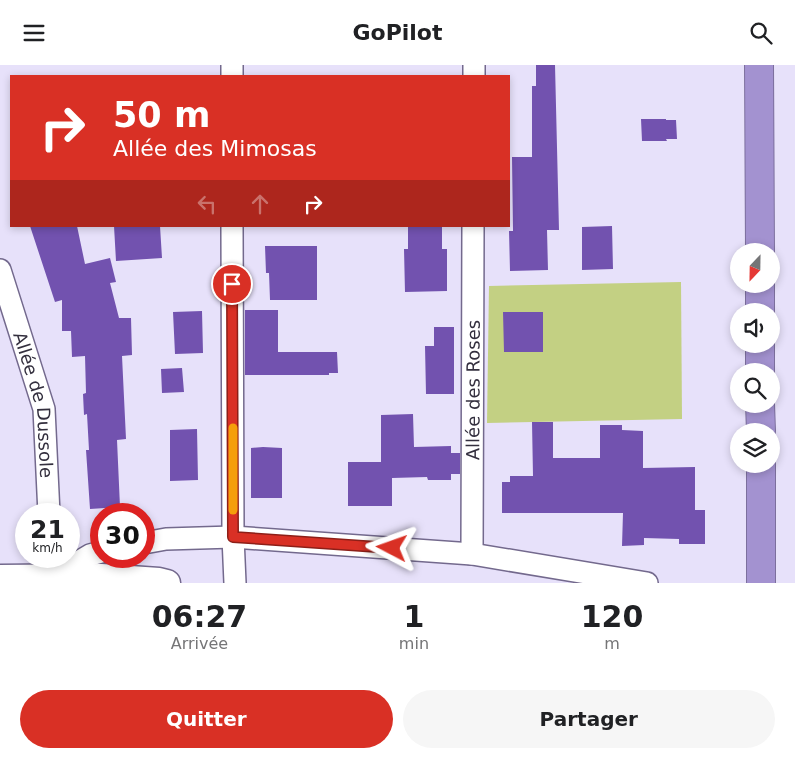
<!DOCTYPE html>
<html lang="fr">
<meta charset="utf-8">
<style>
body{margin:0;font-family:"DejaVu Sans",sans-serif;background:#f6f6f6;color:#202124;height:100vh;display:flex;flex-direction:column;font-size:19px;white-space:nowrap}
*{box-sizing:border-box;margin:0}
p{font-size:16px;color:#757577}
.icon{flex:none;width:28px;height:28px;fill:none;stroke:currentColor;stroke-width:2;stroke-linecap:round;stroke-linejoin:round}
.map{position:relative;height:518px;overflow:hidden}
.sheet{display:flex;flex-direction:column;background:#fff;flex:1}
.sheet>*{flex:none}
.banner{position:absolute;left:10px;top:10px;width:500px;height:152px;border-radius:0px;box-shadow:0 2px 8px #0003;background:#d93025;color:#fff;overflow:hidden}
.needle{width:32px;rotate:202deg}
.controls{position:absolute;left:730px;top:178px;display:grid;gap:10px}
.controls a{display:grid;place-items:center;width:50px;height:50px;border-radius:50%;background:#fff;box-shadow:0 2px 8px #0003;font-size:25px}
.speed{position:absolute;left:15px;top:438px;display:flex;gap:10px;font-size:25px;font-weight:700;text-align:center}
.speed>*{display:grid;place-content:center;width:65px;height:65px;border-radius:50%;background:#fff;box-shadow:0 2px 8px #0003;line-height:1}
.speed small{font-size:12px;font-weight:400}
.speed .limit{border:8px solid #d22;background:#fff;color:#111}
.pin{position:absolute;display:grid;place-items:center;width:42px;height:42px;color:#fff;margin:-21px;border:2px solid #fff;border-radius:50%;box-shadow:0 1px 5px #0007}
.me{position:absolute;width:55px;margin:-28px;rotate:274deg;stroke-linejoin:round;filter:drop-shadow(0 0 4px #0008)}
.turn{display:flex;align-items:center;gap:18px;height:105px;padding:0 20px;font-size:22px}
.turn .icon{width:65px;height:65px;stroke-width:2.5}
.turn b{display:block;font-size:35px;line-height:42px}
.lanes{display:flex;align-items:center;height:48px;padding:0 20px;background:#0003;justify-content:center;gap:25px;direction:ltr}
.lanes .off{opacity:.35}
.eta{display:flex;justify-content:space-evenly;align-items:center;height:85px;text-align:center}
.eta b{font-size:30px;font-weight:700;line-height:35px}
.cta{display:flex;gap:10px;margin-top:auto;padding:10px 20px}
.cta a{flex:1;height:58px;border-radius:30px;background:#d93025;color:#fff;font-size:20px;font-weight:700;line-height:58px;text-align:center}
.cta a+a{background:#f6f6f6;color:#202124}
header{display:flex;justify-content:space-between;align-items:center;height:65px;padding:0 20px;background:#fff;font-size:22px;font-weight:700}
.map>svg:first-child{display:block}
.green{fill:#c3d083}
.building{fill:#7252af}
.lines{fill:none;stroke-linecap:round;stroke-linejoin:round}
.minor-casing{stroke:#73698d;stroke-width:24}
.tertiary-casing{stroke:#73698d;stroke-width:29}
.motorway-casing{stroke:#7c6f9d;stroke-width:30}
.minor{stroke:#fff;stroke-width:21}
.tertiary{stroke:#fff;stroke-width:26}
.motorway{stroke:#a392d0;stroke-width:28}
.route-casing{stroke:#8d1f18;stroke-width:12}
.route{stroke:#d93025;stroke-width:9}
.slow{stroke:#f59e0b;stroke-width:9}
.labels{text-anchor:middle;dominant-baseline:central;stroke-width:5;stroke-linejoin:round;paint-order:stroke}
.street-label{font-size:18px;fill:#332f3e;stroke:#e7e1fa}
</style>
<header><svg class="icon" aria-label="menu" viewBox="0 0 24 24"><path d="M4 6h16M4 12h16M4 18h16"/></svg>GoPilot<svg class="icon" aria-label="search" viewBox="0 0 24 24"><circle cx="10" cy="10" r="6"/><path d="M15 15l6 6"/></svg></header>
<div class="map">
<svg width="795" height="518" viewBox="0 0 795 518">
<rect width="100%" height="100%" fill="#e7e1fa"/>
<path class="green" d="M681 217 682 354 487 358 489 221Z"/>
<path class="building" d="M536 0H555L559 165H547L548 205 510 206 509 166H513L512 92H532V21H536Z
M641 54H666V55H676L677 74H666L667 76H642Z
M30 161H77L85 199 110 193 116 217 110 218 119 253H131L132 290 122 291 126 374 117 375 120 442 90 444 86 385H89L87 349 84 350 83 329 86 328 85 291 72 292 71 266H62V235L55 237Z
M114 161H160L162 193 116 196Z
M408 161H442V184H447V226L405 227 404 184H408Z
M612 161 613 204 582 205V162Z
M265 181H317V235H270L269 208H266Z
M245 245H278V287H337L338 308H329V310H245Z
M202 246 203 288 175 289 173 247Z
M503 247H543V287H504Z
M434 262H454V329H426L425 281H434Z
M182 303 184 327 162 328 161 304Z
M413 349 414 382 451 381V388H460V409H451V415H428L427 412 392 413V441H348V397H381V350Z
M532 357H553V393H600V360H622V365L643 366V403L695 402V445H705V479H679V474L644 473V480L622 481 623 448H502V417H510V411H533Z
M197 364 198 415 170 416V365Z
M263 382 282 383V433H251V383Z"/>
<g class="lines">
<g class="minor-casing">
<g id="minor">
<path d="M232 0V11"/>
<path d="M474 11V0"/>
<path d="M232 161 233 472 235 518"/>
<path id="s1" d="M0 205 44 344 49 449"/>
<path d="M144 478 166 474 233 472 472 489 647 518"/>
<path id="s2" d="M472 489 473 161"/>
<path d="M52 491 53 512 90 490 101 487"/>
</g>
</g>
<g class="tertiary-casing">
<path id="tertiary" d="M0 513 101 512 159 516 167 518"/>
</g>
<g class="motorway-casing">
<path id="motorway" d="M759 0 760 186
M760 219V246
M760 279V306
M760 339 761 366
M761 399V518"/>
</g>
<use href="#minor" class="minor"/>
<use href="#tertiary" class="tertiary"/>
<use href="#motorway" class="motorway"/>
</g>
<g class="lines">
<g class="route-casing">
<path id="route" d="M232 219 233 472 392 483"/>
</g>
<use href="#route" class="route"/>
<path class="slow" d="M233 363V445"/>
</g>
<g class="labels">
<g class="street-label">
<text stroke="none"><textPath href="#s2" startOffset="164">Allée des Roses</textPath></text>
<text stroke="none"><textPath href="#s1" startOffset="140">Allée de Dussole</textPath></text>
</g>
</g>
</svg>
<div class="controls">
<a><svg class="needle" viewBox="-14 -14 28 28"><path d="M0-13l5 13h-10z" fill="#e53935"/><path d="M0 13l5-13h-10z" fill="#757577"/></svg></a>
<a><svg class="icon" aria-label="sound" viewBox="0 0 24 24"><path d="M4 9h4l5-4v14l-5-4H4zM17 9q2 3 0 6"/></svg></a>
<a><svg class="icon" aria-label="search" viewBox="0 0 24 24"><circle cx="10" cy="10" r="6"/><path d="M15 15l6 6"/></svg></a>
<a><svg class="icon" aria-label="layers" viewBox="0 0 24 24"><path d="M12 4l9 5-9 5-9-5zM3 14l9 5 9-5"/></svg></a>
</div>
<div class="speed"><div>21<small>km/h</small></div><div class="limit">30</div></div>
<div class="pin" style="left:232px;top:219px;background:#d93025"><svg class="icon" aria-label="arrive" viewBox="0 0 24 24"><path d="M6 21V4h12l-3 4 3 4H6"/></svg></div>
<svg class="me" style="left:392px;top:483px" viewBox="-20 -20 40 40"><path d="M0-17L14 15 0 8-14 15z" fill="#d93025" stroke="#fff" stroke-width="4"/></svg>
<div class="banner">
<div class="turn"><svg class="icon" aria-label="right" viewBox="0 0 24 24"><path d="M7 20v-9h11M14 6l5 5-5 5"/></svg><div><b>50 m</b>Allée des Mimosas</div></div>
<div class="lanes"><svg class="icon off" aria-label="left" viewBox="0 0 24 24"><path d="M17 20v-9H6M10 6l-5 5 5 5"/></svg><svg class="icon off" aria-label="ahead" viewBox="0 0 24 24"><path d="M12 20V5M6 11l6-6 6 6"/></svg><svg class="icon" aria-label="right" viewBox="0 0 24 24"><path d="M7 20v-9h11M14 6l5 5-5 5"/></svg></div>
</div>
</div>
<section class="sheet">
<div class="eta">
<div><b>06:27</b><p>Arrivée</p></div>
<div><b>1</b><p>min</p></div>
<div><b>120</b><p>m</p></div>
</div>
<div class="cta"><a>Quitter</a><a>Partager</a></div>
</section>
